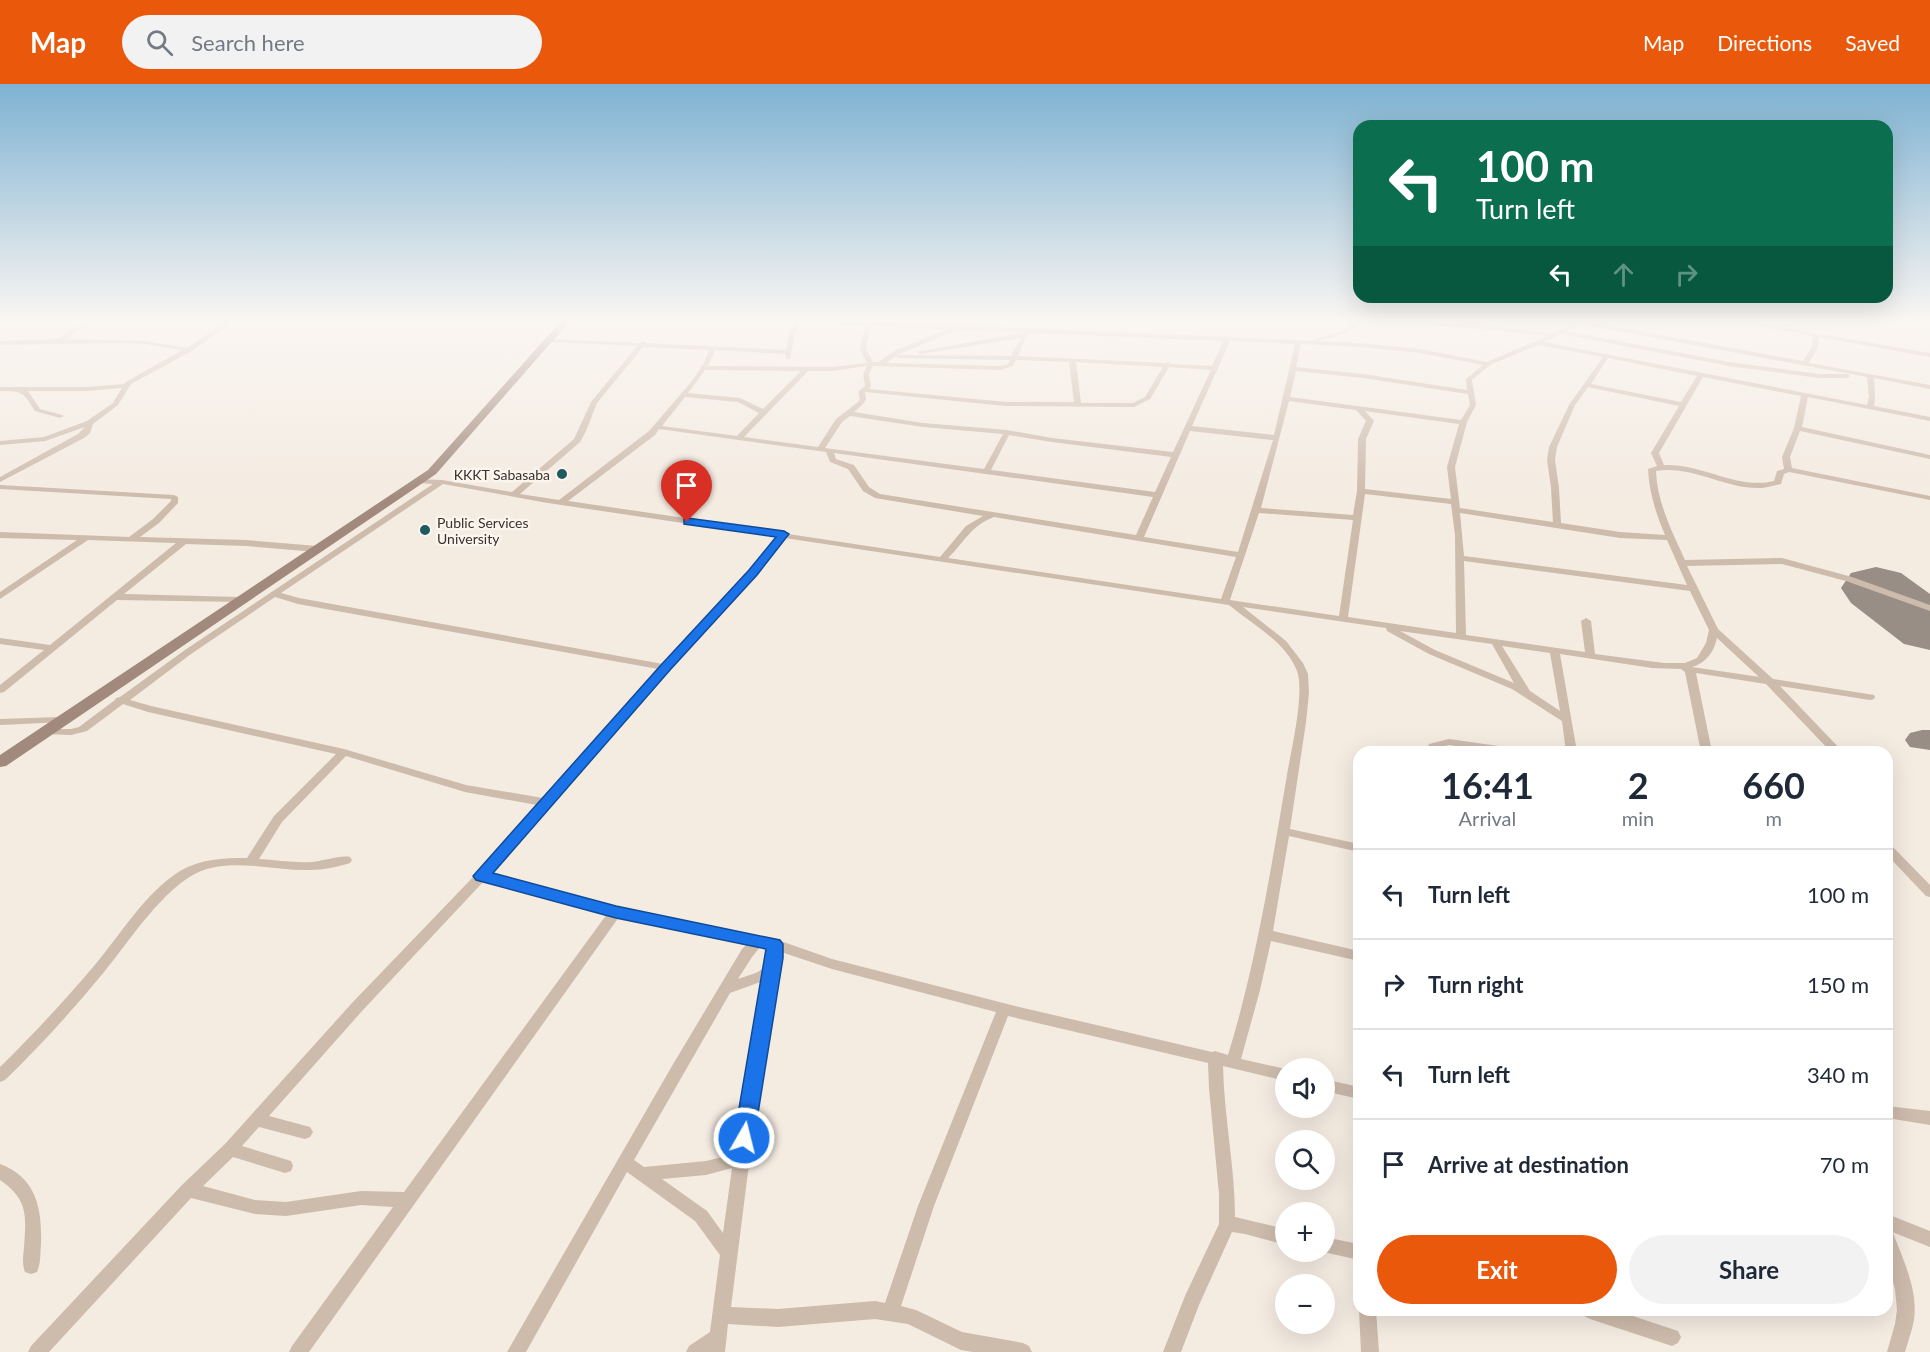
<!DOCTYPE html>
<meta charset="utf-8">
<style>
body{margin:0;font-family:Lato,sans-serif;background:#f2f2f3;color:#1f2937;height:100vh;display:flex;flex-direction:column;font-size:22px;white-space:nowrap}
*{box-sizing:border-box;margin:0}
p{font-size:20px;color:#747a83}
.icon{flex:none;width:33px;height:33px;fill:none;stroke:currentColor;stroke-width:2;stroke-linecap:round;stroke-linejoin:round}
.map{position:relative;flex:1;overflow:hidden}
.drawer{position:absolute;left:1353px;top:662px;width:540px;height:570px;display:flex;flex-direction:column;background:#fff;border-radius:18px;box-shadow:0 6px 24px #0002}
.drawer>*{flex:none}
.hud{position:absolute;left:1353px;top:36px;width:540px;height:183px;border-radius:18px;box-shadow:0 6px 24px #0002;background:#0b6e4f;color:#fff;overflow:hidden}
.tools{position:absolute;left:1275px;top:974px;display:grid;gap:12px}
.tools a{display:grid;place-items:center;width:60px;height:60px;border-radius:50%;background:#fff;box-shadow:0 6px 24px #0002;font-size:30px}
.pin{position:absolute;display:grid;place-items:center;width:51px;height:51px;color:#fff;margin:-62px -26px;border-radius:50% 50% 50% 0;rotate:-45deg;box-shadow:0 0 6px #0007}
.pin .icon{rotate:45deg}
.me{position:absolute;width:66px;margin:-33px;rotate:8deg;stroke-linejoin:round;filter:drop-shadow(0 0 4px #0008)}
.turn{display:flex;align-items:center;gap:21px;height:126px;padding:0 24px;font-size:27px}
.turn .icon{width:78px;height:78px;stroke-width:2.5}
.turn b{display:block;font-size:42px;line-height:51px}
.lanes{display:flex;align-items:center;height:57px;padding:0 24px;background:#0003;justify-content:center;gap:30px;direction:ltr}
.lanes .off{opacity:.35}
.eta{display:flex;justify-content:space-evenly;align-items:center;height:102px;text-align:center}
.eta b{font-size:36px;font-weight:700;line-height:42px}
.primary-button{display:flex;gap:12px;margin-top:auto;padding:12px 24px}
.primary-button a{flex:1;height:69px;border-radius:36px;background:#ea580c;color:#fff;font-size:24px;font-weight:700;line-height:69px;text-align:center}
.primary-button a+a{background:#f2f2f3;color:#1f2937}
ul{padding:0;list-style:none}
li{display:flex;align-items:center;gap:18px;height:90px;padding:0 24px;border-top:2px solid #e0e1e3}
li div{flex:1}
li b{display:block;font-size:22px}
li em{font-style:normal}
header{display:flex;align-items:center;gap:36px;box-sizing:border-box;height:84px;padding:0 30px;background:#ea580c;color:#fff}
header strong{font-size:28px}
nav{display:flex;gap:33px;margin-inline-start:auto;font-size:21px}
.search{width:420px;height:54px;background:#f2f2f3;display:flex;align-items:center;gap:15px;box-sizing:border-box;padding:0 21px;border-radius:33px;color:#747a83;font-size:22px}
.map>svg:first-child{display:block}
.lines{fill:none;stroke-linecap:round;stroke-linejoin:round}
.taxiway{fill:#988e86;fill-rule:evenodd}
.runway{fill:#988e86;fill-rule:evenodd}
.minor{fill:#cdbbac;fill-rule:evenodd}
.secondary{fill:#a18a7d;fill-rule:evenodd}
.route{fill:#1a73e8;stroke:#114b97;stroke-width:1.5}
.poi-dot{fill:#1f5a5e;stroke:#fbf5ee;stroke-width:2}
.labels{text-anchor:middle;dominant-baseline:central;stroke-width:5;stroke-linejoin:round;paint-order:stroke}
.far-poi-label{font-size:14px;fill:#3b302b;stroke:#fbf5ee;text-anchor:end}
</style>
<header>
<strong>Map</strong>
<div class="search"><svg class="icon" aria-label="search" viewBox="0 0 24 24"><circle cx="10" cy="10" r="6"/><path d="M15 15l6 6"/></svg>Search here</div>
<nav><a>Map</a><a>Directions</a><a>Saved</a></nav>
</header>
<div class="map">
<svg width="1930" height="1268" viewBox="0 0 1930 1268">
<rect width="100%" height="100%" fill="#f4ebe1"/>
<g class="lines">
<path class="taxiway" d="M1922 646H1930V666L1910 663 1905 656 1910 649Z"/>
<path class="runway" d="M1876 483 1901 489 1930 510V566L1904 560 1851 519 1841 504 1851 489Z"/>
<path class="minor" d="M0 237H6L0 241Z
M86 237H93L66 255 145 257 187 264 227 237H234L192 267 131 300 118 321 93 340 90 349 84 354 0 398V393L78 350 85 343 45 357 0 361V357L44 353 87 337 113 319 122 304 86 307H28L40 325 62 331 64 332 60 334 35 327C23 308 23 307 0 307V303H86L124 300 126 298 182 266 145 260 120 259 0 261V257L57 255Z
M795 237H868L1359 259 1420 265 1487 278 1547 252 1472 244 1389 239 1386 237 1472 240 1554 249 1576 237H1585L1803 277 1812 263 1813 252 1733 237H1747L1778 243 1797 237H1807L1785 244 1930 269V273L1819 253 1818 263 1809 279 1930 301V305L1874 294 1875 313 1874 322 1930 333V337L1808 313 1802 343 1930 371V375L1800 347 1790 373 1792 384 1930 412V416L1789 388 1784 390 1781 400C1775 401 1768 403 1762 404 1726 406 1693 381 1656 387 1657 418 1672 448 1685 476L1782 474 1852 493 1930 521V527L1846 497 1782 480 1687 482 1718 545 1773 595 1874 611 1875 613 1874 615 1870 616 1780 602 1843 668H1831L1766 600 1696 589 1712 668H1701L1685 588 1681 585 1652 584 1560 570 1577 668H1566L1562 637 1512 605 1429 570 1387 547 1386 544 1243 523 1286 557 1303 579 1308 590 1309 609 1306 638 1290 745 1359 760V768L1289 752 1273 847 1359 867V877L1271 857 1260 906 1241 975 1286 985V997L1223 982C1224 1033 1235 1083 1235 1133L1286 1145V1161L1245 1150 1232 1148 1199 1221 1181 1268H1163L1185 1212 1219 1140V1110L1209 1004 1208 979 1008 932 934 1122 901 1222 916 1226 962 1248 1023 1259 1029 1262 1032 1268H973L961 1266 908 1240 875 1235 778 1243 728 1240 725 1268H686L689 1262 710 1248 720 1171 695 1137 627 1088 526 1268H507L672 982 742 865 748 859 619 833 309 1268H289L292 1262 393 1123 361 1121 286 1132 255 1130 191 1114 49 1268H28L31 1262 182 1101 225 1060 352 919 477 789 537 721 465 708 346 672 282 738 259 775C276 776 294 779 312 778 323 777 341 771 350 773L352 776 350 779C337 783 324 786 310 786 275 787 235 774 201 787 164 802 129 858 104 888 73 926 40 962 5 996L0 998V983C33 951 64 917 94 882 121 850 144 810 180 787 200 775 224 774 247 774L274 732 336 670 148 628 123 620 87 647 71 651 45 650 41 649 40 647 41 645H71L79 643 115 616 116 614 120 613 185 566 433 400 417 399V395L442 396 512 408 574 355 591 318 637 262 549 258 546 256 547 255 640 259 643 257 646 259 786 266 789 250ZM800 239 865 242 860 265 867 279 831 283 708 282 715 266 786 270V275H790L795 250ZM1580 240 1867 293 1869 313 1867 321 1544 258 1561 250 1729 282 1819 294H1847L1850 292 1847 290H1819L1729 278 1566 247ZM870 242 948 245 896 266 878 278H873L866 265ZM957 246 1025 248 917 268 920 270 1021 254 1011 272 897 271ZM1031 249 1223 257 1212 282 1171 280 1168 278 1165 279 1018 272 1024 257ZM1230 257 1295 260 1274 351 1192 342ZM1301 260 1359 263 1420 269 1483 281 1466 295 1467 306 1363 290 1296 283ZM1538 261 1603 273 1569 321 1549 363 1547 376 1551 404 1553 438 1460 424 1455 383 1467 338 1476 321 1472 296 1490 281ZM643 263 709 266 704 279 692 297 649 347 559 416 520 410 580 358 586 347 597 319ZM897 271V273L899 274 1010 276 1008 280 1001 282 886 279ZM1608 274 1697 292 1681 318 1591 300ZM1016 276 1069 278 1074 318H1006L869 305 871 302 869 290 873 282 1001 286 1013 282ZM1076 278 1163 283 1145 313 1133 319H1081ZM867 282 863 290 865 302C859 307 857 306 860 315L858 318 836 335 818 363 744 353 808 287H831ZM1169 283 1211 286 1173 368 1052 354 1007 346 923 339 854 328 864 319 866 315 865 308 1006 322 1134 323 1150 315ZM705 286 801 287 763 325 740 314 688 309ZM1296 287 1363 294 1468 310 1470 321 1461 336 1290 313ZM1703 293 1801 312 1794 344 1782 373 1784 385 1777 387 1774 397C1737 406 1702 379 1664 381L1659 369ZM1588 303 1679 322 1651 369 1657 382 1648 385C1649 408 1656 430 1665 451L1620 448 1561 439 1559 404 1555 376 1557 363 1575 321ZM685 313 738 318 759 329 737 352 662 342ZM1289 317 1356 326 1366 337 1358 355 1357 407 1353 431 1261 424ZM1365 327 1459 340 1447 383 1451 415 1365 405 1366 355 1374 337ZM850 332 923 343 1003 350 984 385 825 364 842 338ZM659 345 826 368 830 378 848 385 863 407 875 414 983 432 966 442 940 473 788 450 784 447 781 448 568 417 655 351ZM1190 347 1273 356 1238 468 1144 453ZM1009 351 1052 358 1171 373 1155 408 991 386ZM834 369 1153 413 1136 451 880 410 869 403 854 381 836 375ZM443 400 548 419 777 453 750 486 663 580 299 514 281 509ZM1365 410 1451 420 1455 451 1456 549 1348 533ZM1259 429 1353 436 1339 532 1230 516ZM1460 429 1620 454 1667 456 1687 501 1464 472ZM994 433 1236 473 1221 515 948 474C965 458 970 442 994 433ZM785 454 1229 521C1253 541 1285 557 1297 587 1305 609 1291 667 1287 691 1271 785 1256 880 1228 971L1215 967 1212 968 1015 922 832 875 775 855 616 823 490 790 669 585 756 490ZM1464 477 1690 507 1709 546 1706 559 1697 574 1685 579H1664L1595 570 1591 537 1586 534 1581 537 1585 568 1466 551ZM275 513 298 520 658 585 543 714 466 701 344 665 151 622 130 616 191 570ZM1400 547 1492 560 1514 599 1435 566ZM1717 554 1759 593H1760L1692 583C1706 579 1714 568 1717 554ZM1502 562 1550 569 1560 627 1530 607ZM484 797 607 830 404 1108 361 1107 286 1118 255 1116 203 1102 233 1073 285 1089 291 1087 293 1082 291 1077 242 1062 259 1043 305 1055 310 1053 313 1048 310 1043 269 1032 362 927ZM761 862 768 864C766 890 760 887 738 895L752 873ZM781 868 832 885 996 928 918 1122 885 1219 875 1217 778 1225 731 1223 755 1032ZM763 897 734 1070 706 1077 644 1083 634 1076 730 909ZM732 1084 723 1149 707 1127 662 1095 706 1091Z
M1353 241 1358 242 1346 249 1318 257 1315 255 1342 247Z
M0 401 174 411 178 413V419L159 439 140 453 246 456 317 462 321 465 317 468 246 462 186 460 124 510 240 513 243 514 245 516 243 518 117 516 4 608 0 609V601L44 566 0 560V554L50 561 176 459 88 456 0 515V508L77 456 0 454V448L129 453 153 435 171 417V415L0 405Z
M60 633 64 634 65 636 64 638 0 641V635Z
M1449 655 1520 665 1525 668H1493L1449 661 1438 664 1437 668H1426L1429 660Z
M1887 760 1891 761 1930 801V813L1926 812 1887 771Z
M1324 995 1359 1003V1015L1324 1007Z
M1887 1022 1930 1027V1041L1887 1034Z
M0 1080C37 1094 42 1125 41 1160 40 1170 41 1179 37 1188L31 1190 25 1188C22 1180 23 1172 24 1164 26 1132 29 1116 0 1096Z
M1887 1130 1930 1147V1163L1887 1146Z
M1887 1146 1893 1148 1895 1154C1905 1180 1918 1208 1914 1236 1912 1247 1908 1257 1905 1268H1887L1895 1240 1897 1226 1895 1205 1887 1177Z
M1324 1153 1359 1160V1176L1319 1167H1324Z
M1359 1226H1376L1379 1268H1361Z
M1581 1226H1615L1678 1247 1681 1253 1678 1259 1672 1262 1590 1235 1584 1232Z"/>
<path class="secondary" d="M561 237H570L436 390 6 682 0 683V671L428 386Z"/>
</g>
<linearGradient id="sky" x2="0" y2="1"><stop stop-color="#7eb2d2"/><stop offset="0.57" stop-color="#faf6f2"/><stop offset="1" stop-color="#faf6f2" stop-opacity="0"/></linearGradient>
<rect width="1930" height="415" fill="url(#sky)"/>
<path class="route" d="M687 434 784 447 789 450 757 491 670 586 493 789 616 822 780 856 783 860V874L754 1054 751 1060 744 1062 737 1060 734 1054 766 865 616 834 476 796 473 792 661 581 749 486 776 453 684 440V435Z"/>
<g class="poi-dot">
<circle cx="562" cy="390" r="6"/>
<circle cx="425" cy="446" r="6"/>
</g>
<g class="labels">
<g class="far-poi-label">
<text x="550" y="390">KKKT Sabasaba</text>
<text x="437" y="438" text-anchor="start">Public Services<tspan x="437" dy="16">University</tspan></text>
</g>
</g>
</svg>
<div class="tools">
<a><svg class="icon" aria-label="sound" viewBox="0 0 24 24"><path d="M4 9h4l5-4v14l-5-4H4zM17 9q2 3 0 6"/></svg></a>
<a><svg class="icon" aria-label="search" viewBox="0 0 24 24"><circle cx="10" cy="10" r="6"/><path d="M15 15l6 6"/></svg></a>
<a>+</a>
<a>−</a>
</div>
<div class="pin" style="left:687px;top:438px;background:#d93025"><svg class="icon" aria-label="arrive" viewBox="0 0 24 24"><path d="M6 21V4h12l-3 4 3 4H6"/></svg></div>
<svg class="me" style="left:744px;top:1054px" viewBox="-20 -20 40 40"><circle r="17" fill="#1a73e8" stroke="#fff" stroke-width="3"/><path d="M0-11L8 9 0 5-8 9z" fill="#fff"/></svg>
<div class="hud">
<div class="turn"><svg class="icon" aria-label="left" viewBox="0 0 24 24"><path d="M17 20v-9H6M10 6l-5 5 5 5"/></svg><div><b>100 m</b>Turn left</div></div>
<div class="lanes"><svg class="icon" aria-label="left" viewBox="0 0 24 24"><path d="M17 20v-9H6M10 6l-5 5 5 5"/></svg><svg class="icon off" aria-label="ahead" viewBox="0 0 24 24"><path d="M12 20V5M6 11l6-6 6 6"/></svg><svg class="icon off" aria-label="right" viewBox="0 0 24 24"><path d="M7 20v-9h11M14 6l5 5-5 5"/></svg></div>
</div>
<section class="drawer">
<div class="eta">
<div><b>16:41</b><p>Arrival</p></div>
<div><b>2</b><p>min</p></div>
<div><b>660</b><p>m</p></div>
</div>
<ul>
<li><svg class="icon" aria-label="left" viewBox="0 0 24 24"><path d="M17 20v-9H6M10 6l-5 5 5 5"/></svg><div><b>Turn left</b></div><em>100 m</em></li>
<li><svg class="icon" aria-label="right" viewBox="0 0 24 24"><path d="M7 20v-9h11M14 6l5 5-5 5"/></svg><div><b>Turn right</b></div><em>150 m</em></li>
<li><svg class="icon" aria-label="left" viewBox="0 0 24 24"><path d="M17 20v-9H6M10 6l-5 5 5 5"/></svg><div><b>Turn left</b></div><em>340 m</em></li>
<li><svg class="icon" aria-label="arrive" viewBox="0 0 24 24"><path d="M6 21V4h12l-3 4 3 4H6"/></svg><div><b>Arrive at destination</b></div><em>70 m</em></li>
</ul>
<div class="primary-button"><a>Exit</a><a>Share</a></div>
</section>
</div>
